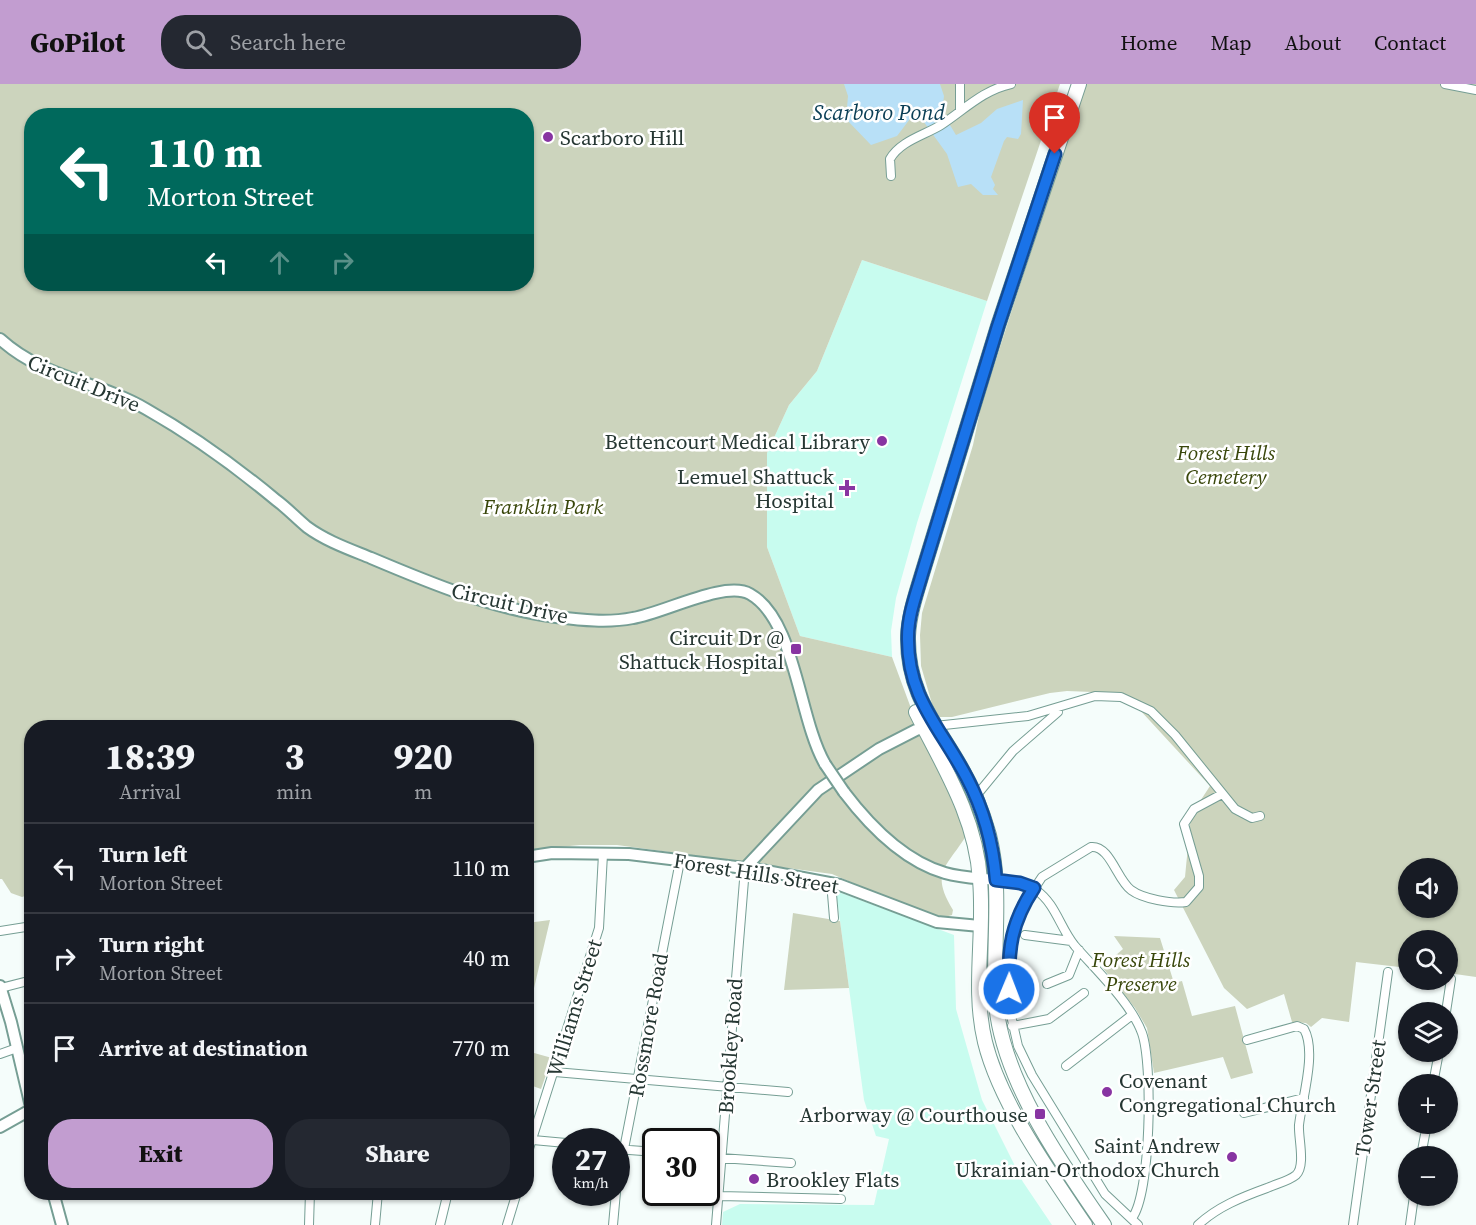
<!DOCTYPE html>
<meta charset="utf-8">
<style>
body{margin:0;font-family:"Source Serif 4",serif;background:#242831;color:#f1f3f6;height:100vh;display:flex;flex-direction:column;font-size:22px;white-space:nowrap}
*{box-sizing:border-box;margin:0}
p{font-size:20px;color:#9ea1a6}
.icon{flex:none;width:33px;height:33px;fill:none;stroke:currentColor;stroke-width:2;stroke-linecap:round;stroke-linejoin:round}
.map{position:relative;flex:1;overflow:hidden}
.details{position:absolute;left:24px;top:636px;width:510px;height:480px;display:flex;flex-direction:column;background:#171b24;border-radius:24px;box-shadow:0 2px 4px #0004}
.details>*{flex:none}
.top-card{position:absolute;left:24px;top:24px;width:510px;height:183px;border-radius:24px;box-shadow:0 2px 4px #0004;background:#00695c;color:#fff;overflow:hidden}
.buttons{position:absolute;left:1398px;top:774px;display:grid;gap:12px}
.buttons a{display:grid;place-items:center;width:60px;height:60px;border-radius:50%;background:#171b24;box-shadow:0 2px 4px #0004;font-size:30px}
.speed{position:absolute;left:552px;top:1044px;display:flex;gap:12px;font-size:30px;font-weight:700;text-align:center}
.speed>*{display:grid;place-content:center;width:78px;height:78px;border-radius:50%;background:#171b24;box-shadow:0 2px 4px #0004;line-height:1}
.speed small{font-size:15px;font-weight:400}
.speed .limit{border:3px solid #111;border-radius:9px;background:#fff;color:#111}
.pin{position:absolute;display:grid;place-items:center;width:51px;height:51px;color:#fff;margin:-62px -26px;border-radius:50% 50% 50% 0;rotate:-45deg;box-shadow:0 0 6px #0007}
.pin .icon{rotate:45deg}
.me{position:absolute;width:66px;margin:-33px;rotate:1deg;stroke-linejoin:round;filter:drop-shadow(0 0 4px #0008)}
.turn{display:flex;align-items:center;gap:21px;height:126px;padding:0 24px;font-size:27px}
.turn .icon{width:78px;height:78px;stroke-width:2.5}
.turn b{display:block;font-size:42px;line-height:51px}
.lanes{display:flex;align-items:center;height:57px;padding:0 24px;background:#0003;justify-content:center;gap:30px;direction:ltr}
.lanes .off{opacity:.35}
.eta{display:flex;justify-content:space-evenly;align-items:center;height:102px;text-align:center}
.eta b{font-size:36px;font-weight:800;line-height:42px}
.primary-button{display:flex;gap:12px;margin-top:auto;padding:12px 24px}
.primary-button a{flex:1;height:69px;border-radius:24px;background:#c29dd0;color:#111;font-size:24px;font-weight:800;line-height:69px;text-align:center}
.primary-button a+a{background:#242831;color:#f1f3f6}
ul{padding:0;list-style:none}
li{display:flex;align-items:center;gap:18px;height:90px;padding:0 24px;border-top:2px solid #363941}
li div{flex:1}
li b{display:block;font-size:22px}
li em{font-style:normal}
header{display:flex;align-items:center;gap:36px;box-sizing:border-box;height:84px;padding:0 30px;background:#c29dd0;color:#111}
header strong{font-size:28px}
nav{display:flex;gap:33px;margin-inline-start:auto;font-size:21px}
.search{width:420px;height:54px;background:#242831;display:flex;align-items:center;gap:15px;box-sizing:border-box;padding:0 21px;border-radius:24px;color:#9ea1a6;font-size:22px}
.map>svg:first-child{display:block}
.built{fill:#c8fcef}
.green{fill:#ccd4bd;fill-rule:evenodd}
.water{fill:#b8e0f7}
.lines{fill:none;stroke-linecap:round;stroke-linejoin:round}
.street-casing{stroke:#769e94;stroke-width:10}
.secondary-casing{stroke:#769e94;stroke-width:14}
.highway-casing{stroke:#769e94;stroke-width:16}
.street{stroke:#fff;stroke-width:8}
.secondary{stroke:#fff;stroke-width:10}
.highway{stroke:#fff;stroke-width:14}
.secondary-bridge-casing{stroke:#769e94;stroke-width:14;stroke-linecap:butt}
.secondary-bridge{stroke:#fff;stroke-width:10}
.route-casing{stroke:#114b97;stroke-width:15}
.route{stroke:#1a73e8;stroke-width:10}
.poi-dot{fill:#8834a2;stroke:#fff;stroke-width:2}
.labels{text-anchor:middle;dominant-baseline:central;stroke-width:5;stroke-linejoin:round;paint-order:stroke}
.poi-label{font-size:21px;fill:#263733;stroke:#fff;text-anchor:end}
.street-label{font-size:21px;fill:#263733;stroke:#fff}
.park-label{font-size:21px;font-style:italic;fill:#39470b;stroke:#fff}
.water-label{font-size:22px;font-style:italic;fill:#093e55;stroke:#fff}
</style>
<header>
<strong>GoPilot</strong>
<div class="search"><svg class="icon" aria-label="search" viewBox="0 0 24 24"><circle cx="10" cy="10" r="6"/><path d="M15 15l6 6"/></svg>Search here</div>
<nav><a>Home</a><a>Map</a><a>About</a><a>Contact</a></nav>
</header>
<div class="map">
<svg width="1476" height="1141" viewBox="0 0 1476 1141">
<rect width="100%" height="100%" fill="#f5fdfb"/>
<path class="built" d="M862 176 987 217 917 439 896 514 891 547 892 573 800 552 767 463V369L789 321 817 287Z
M836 807 954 851 956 925 982 1016 1023 1098 1052 1141H722L723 1128 740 1120 874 1121 889 1055 876 1052 864 1016Z"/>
<path class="green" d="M0 0H1060L987 217 862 176 817 287 789 321 767 369V463L800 552 892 573 915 635 952 705 966 752C946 784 930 788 953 826L952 831 945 833 915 826 832 790 617 761H580L527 766 526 644H32L31 810 22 813 11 809 2 795H0ZM32 32H526V200H32Z
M1085 0H1476V893L1448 889V856H1408V884L1356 878 1349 938 1322 934 1311 943 1306 939 1292 938 1284 910 1247 925 1224 904 1174 806 1185 793 1191 731 1210 702 1139 625 1117 609 1067 607 1050 609 952 633H939L935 630 921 582 920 551 922 529 973 361 981 322ZM1408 784H1448V824H1408Z
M793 829 840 837 849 904 784 906Z
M550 836 527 934V839Z
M1114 852 1160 854 1174 899 1182 897 1192 932 1235 922 1253 989 1231 995 1223 973 1154 989 1147 944 1135 924 1102 883 1123 865Z
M527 967 552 974 541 1005 527 1000Z"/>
<path class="water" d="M844 0H940L944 12 942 28 956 51 981 39 997 25 1023 16 1021 50 1018 55 1007 53 1004 57 991 93 995 101 993 105 998 111H983L971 100 958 103 947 70 916 27 897 52 871 61 846 35 848 12Z"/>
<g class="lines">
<g class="street-casing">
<path id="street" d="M1445 0 1476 6
M960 26V0
M891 92 890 75C900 57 925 51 941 41 964 26 983 6 1011 0
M935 642 1028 632 1095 612 1121 613 1151 627 1175 651 1235 725 1252 734 1260 732
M976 712 1013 667 1058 628
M996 796C1010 797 1024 798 1036 806 1056 820 1060 844 1075 862 1096 886 1131 919 1142 949 1153 980 1151 1110 1132 1134
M831 798 834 834
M0 847 32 842
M1025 851 1071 857
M1047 900 1069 891 1079 866
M1 904 32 896
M1446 928 1451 895
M1012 942 1049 935 1084 909
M0 970 17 964
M1066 982 1132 931
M555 988 788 1008
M1433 1000 1439 968
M1244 1029 1304 1014
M533 1056 566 1059
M616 1065 656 1068
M1421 1072 1427 1040
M706 1073 791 1079
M526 1074 599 844 603 770
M616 1106 680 777
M719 1112 841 1115
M309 1141 310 1108
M375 1141 378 1108
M440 1141 448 1108
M507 1141 517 1108
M613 1141 616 1108
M716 1141 745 784
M1138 1141 1105 1110 1032 991 1018 962 1010 927V856L1018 829 1042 793 1091 763C1110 761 1117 796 1131 806 1143 815 1172 820 1186 818L1199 803V792L1184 740 1194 725 1222 710
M1198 1141C1217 1123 1242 1113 1267 1104 1276 1100 1289 1097 1296 1091 1306 1082 1298 1053 1299 1041 1302 1015 1317 968 1304 945L1297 942 1247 956
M1353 1141 1388 888
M1410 1141 1414 1112"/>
</g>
<g class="secondary-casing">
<path id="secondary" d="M0 255C44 295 96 296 146 325 192 351 235 382 276 416 287 424 296 434 307 443 326 457 349 465 371 474 430 499 493 525 556 533 581 536 608 539 633 534 664 529 725 496 750 510 796 536 798 633 825 680
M844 708C869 741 904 777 945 789 962 794 979 794 996 796
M526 773 552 769 629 770 761 786 840 801 937 838 980 842
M745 784 818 706 879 665 916 646 930 642
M0 902 11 938 32 1027
M0 1043 32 1025
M53 1108 62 1141"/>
</g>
<g class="highway-casing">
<path id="highway" d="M1079 0 998 242 922 490C916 510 909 531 908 552 907 607 933 636 959 680 972 702 982 726 989 751 1003 807 992 863 996 919 1002 995 1061 1079 1104 1141
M916 628C943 682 976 733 980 796 985 850 972 905 985 958 1000 1019 1050 1089 1085 1141"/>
</g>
<use href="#street" class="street"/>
<use href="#secondary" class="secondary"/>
<use href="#highway" class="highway"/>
<g class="secondary-bridge-casing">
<path id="secondary-bridge" d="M825 680 844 708"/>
</g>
<use href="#secondary-bridge" class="secondary-bridge"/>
</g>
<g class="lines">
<g class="route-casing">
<path id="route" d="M1009 905C1008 864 1011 839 1034 804L1020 799 996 796C993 761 984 726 967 694 941 644 907 614 908 553 908 531 916 511 922 490L998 242 1055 70"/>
</g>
<use href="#route" class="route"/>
</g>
<g class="poi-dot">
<circle cx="548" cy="53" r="6"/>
<circle cx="882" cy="357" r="6"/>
<path d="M844 395h6v6h6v6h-6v6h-6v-6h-6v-6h6z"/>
<rect x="790" y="559" width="12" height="12" rx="3"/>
<circle cx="1107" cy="1008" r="6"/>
<rect x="1034" y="1024" width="12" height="12" rx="3"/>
<circle cx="1232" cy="1073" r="6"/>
<circle cx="754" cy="1095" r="6"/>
</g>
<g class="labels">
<g class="poi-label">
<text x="560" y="53" text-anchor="start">Scarboro Hill</text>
<text x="870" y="357">Bettencourt Medical Library</text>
<text x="834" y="392">Lemuel Shattuck<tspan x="834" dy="24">Hospital</tspan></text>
<text x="784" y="553">Circuit Dr @<tspan x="784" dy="24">Shattuck Hospital</tspan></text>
<text x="1119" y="996" text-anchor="start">Covenant<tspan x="1119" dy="24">Congregational Church</tspan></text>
<text x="1028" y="1030">Arborway @ Courthouse</text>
<text x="1220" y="1061">Saint Andrew<tspan x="1220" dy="24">Ukrainian-Orthodox Church</tspan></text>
<text x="766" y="1095" text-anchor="start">Brookley Flats</text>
</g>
<g class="street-label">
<text transform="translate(84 299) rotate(22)">Circuit Drive</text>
<text transform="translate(510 519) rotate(13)">Circuit Drive</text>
<text transform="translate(756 789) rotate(9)">Forest Hills Street</text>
<text transform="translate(574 924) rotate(-73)">Williams Street</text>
<text transform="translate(648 941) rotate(-80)">Rossmore Road</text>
<text transform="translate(730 962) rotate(-86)">Brookley Road</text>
<text transform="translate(1370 1014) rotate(-82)">Tower Street</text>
</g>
<g class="park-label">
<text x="1226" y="368">Forest Hills<tspan x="1226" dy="24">Cemetery</tspan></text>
<text x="543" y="422">Franklin Park</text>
<text x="1141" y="875">Forest Hills<tspan x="1141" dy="24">Preserve</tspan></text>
</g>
<g class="water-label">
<text x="879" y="28">Scarboro Pond</text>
</g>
</g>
</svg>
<div class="buttons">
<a><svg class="icon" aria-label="sound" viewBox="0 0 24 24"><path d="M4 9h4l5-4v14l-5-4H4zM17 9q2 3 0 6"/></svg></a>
<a><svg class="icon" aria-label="search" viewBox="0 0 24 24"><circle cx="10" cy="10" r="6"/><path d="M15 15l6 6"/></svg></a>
<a><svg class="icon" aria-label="layers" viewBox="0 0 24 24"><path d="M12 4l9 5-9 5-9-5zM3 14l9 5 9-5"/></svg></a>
<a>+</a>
<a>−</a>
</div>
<div class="speed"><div>27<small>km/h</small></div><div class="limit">30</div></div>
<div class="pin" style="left:1055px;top:70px;background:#d93025"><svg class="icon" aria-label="arrive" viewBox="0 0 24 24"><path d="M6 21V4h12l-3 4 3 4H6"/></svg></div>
<svg class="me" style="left:1009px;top:905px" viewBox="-20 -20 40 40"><circle r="17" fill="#1a73e8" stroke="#fff" stroke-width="3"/><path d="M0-11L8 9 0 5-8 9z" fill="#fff"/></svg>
<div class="top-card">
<div class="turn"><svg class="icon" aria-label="left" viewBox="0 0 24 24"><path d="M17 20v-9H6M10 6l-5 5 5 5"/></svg><div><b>110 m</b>Morton Street</div></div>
<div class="lanes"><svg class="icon" aria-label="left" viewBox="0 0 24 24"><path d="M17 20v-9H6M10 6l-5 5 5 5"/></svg><svg class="icon off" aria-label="ahead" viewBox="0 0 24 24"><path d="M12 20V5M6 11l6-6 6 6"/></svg><svg class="icon off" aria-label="right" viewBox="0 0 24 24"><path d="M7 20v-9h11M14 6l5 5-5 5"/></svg></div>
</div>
<section class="details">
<div class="eta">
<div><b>18:39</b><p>Arrival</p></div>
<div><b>3</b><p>min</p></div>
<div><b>920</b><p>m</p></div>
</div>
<ul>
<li><svg class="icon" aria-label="left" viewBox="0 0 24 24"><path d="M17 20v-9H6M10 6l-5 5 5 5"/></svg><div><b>Turn left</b><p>Morton Street</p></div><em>110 m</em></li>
<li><svg class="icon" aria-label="right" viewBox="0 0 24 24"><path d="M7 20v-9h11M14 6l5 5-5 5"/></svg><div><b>Turn right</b><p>Morton Street</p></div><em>40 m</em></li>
<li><svg class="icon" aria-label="arrive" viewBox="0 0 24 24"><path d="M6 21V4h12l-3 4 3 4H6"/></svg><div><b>Arrive at destination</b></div><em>770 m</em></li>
</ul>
<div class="primary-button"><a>Exit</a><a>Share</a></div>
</section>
</div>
